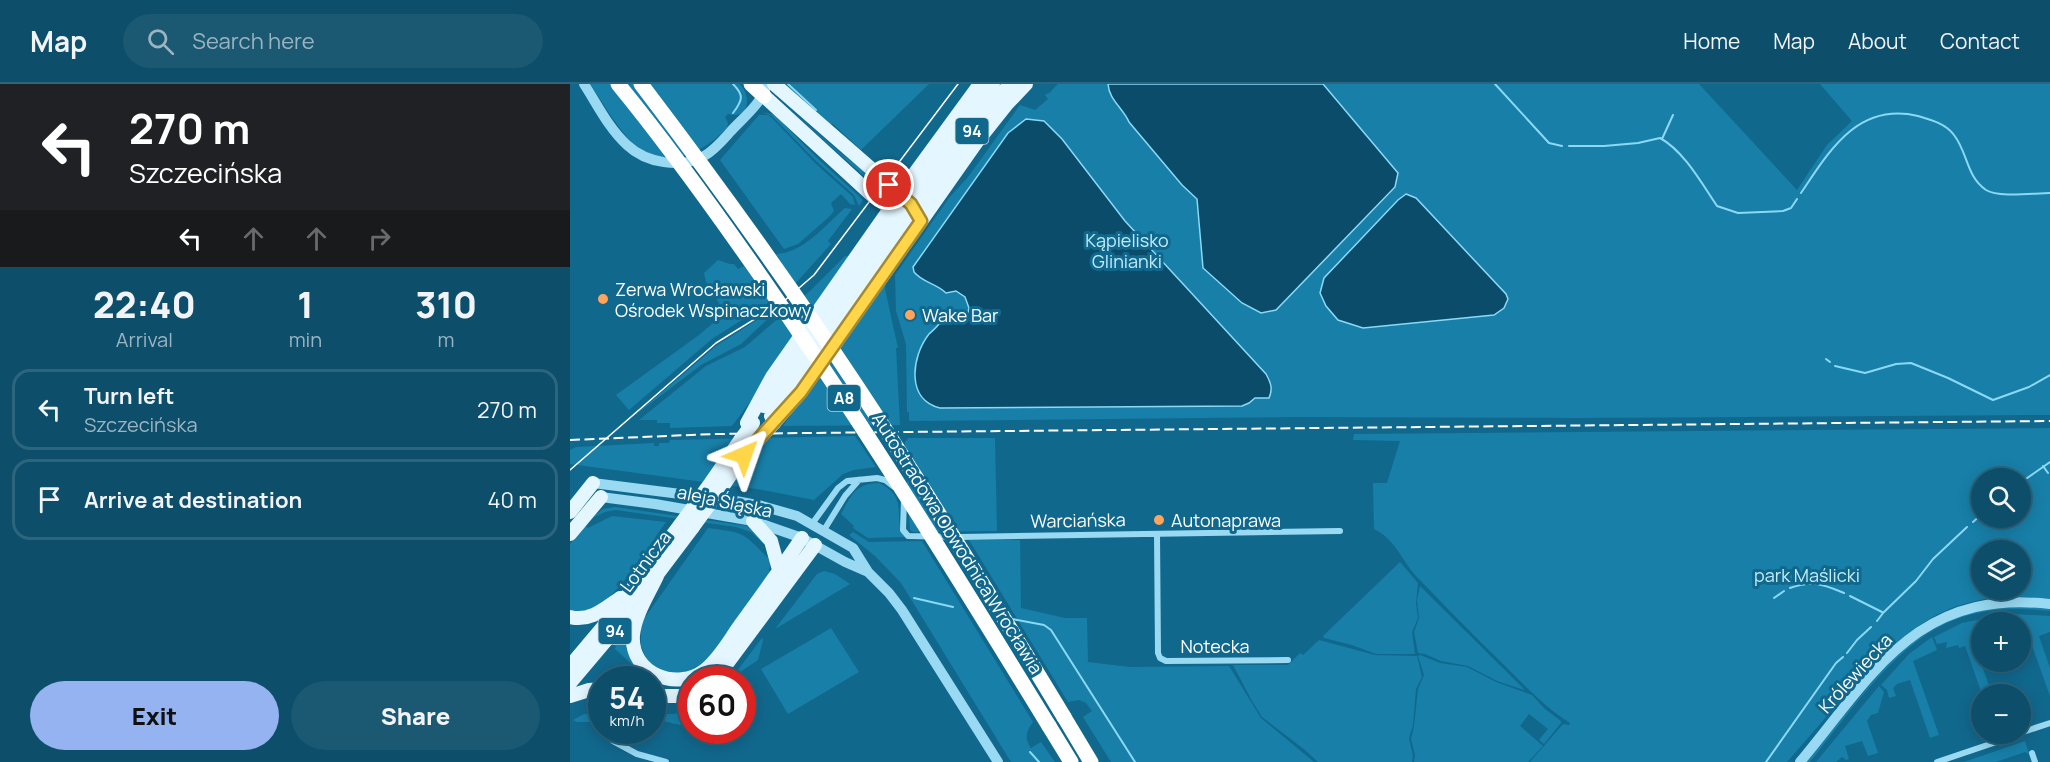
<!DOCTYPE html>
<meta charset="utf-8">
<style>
body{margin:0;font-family:Manrope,sans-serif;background:#1b5872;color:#f1f3f6;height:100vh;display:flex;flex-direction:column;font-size:22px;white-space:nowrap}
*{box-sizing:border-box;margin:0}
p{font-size:20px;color:#9ab4c1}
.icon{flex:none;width:33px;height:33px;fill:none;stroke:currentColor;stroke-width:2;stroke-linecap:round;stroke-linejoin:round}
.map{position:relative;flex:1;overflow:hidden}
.sheet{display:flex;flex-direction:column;background:#0d4e6a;width:570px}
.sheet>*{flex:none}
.guide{background:#202124;color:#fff;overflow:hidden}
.fabs{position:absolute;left:1401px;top:384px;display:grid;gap:12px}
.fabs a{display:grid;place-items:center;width:60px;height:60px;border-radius:50%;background:#0d4e6a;box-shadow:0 3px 15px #0003,0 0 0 2px #2d657e;font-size:30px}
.speed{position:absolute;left:18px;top:582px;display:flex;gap:12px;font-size:30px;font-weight:700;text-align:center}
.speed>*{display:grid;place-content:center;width:78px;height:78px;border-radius:50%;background:#0d4e6a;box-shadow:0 3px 15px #0003,0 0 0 2px #2d657e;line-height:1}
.speed small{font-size:15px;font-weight:400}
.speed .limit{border:9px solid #d22;background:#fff;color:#111}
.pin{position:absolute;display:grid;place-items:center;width:51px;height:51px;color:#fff;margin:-26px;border:3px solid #fff;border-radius:50%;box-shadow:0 2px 6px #0007}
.me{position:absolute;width:66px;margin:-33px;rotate:43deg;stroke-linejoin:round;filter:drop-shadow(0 0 4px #0008)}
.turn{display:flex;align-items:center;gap:21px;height:126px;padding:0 30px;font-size:27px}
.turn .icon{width:78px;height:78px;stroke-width:2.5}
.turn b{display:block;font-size:42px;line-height:51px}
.lanes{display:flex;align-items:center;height:57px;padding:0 30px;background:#0003;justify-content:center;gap:30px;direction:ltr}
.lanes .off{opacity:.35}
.eta{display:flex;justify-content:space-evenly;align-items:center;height:102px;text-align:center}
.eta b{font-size:36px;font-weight:800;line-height:42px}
.action{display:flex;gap:12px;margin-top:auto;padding:12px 30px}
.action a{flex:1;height:69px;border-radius:36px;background:#95b2f1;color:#111;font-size:24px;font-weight:800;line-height:69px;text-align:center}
.action a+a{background:#1b5872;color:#f1f3f6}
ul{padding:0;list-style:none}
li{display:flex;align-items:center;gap:18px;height:81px;margin:0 12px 9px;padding:0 18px;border:3px solid #2d657e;border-radius:18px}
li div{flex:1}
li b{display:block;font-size:22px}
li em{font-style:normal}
header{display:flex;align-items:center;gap:36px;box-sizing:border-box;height:84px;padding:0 30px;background:#0d4e6a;border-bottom:2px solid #2d657e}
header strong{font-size:28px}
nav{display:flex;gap:33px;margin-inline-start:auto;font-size:21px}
.search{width:420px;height:54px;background:#1b5872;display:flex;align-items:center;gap:15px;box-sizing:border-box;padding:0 21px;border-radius:33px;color:#9ab4c1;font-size:22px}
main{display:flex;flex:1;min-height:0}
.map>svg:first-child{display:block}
.green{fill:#187fa8;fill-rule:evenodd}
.water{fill:#0a4c69;stroke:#8bd9f6;stroke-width:1.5}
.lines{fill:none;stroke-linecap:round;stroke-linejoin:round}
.stream{stroke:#8bd9f6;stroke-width:2}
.minor{stroke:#99d9f2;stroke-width:6}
.tertiary{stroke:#99d9f2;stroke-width:10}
.primary{stroke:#e4f6ff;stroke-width:14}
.motorway{stroke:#fff;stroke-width:15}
.tram{stroke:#fff;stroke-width:1.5}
.rail{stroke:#fff;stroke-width:2;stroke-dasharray:10 4.5;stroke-linecap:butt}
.primary-bridge{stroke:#e4f6ff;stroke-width:14}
.motorway-bridge{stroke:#fff;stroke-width:15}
.route-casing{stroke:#a68a30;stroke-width:15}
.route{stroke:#ffd54a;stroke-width:10}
.poi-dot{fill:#ffa45a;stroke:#11688d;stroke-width:2}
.labels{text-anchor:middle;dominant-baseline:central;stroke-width:6;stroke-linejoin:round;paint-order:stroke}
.shield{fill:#11688d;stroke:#b8d2dd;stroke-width:1.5}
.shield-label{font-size:16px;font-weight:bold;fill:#fff}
.park-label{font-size:18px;fill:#c0ecfd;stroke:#11688d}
.poi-label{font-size:18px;fill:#fff;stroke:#11688d;text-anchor:start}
.street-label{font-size:18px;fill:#fff;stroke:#11688d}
</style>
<header>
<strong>Map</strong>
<div class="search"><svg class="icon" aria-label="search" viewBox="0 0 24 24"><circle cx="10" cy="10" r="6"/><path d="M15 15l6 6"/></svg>Search here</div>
<nav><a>Home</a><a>Map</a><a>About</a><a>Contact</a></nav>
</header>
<main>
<section class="sheet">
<div class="guide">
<div class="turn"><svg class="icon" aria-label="left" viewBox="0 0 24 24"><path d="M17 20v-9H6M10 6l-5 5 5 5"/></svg><div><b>270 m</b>Szczecińska</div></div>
<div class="lanes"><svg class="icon" aria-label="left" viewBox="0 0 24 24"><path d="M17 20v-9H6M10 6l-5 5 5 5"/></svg><svg class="icon off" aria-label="ahead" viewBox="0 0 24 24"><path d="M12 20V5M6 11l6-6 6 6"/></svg><svg class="icon off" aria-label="ahead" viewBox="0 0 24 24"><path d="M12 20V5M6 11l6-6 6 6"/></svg><svg class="icon off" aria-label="right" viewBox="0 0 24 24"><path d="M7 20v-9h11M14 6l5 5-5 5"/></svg></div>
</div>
<div class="eta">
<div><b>22:40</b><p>Arrival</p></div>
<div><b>1</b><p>min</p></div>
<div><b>310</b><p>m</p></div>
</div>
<ul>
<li><svg class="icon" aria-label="left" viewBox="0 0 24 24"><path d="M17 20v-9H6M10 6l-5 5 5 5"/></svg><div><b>Turn left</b><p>Szczecińska</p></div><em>270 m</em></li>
<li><svg class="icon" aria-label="arrive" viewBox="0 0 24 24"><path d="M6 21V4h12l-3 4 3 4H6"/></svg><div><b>Arrive at destination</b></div><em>40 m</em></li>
</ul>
<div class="action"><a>Exit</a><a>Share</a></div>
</section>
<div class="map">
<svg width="1480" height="678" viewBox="0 0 1480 678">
<rect width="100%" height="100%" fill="#11688d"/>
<path class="green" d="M20 0H170C182 13 179 36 158 30L155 33 158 39 157 44C130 73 88 88 57 53 43 37 32 17 20 0Z
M214 0H359L291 66 263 40H260Z
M488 0H1129L1227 106 1257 61 1282 37 1250 0H1480V331L1010 334 727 333 339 337V328H337L336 260 326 227 325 191 379 114 398 93 450 21 465 26 478 15 475 11 481 8V7Z
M213 19 269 68 307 97 304 101Z
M192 28 205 31 246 73 290 113 293 116 289 122 284 111 246 77 202 32Z
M189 31H198L202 34 245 79 283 113 285 121 280 120 271 110 261 119 264 127 260 132 228 160 214 165 150 76Z
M275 124 282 125 258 157 261 160 225 200 206 170C234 169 255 141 275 124Z
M275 172H280L183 314 162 342 100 344V339H87V336H69L136 282 175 263 240 207Z
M148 176 160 180H164L168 185 174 182 200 218 142 255 59 326 46 311 129 251 155 229 136 198 134 189Z
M316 197 315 205 328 264H326L330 341 213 342Z
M201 227 203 230 171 260 131 281 64 332 146 262Z
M1480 344V515C1401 505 1353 527 1301 585L1296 581 1288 591 1290 594 1217 678H960L993 640 999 641 1000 639C975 623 955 602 934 581 904 552 875 522 846 492 831 475 825 455 804 445L803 399H817L830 357 783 356 784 350ZM1412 394H1450V434H1412ZM1412 466H1450V506H1412Z
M285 352 306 383 284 386 273 390 244 416 193 406 0 380V366L6 363 84 359V362H89V359H99L100 356Z
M338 354H425L427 447 344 448 340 446 335 367V358Z
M309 399C341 414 321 435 335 453L298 454 283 444 284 442 271 430C282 410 285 400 309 399Z
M45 423 177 442 193 455 196 462 181 448 166 443 46 426 35 428 22 434 33 425Z
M42 432 96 438C78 463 46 517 19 527 13 529 6 528 0 528V460L15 442 18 444Z
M138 444C173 449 172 447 197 473L201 472 199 489 196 498 136 577 119 588 98 590 84 583 76 574 71 562V545L74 535Z
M283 448 299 458 352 457 463 638C456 647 454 655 461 664L471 658 485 678H441L331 499 305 472 279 451Z
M399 456H450L451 524 495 534H517L518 578 560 583 659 582 691 634 744 678H541L513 633 522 627 516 619 509 616 498 618Z
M830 478 848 499 846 519 848 534 842 548 845 570H806L782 561 754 554 753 552Z
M254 487 265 490 280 500 205 545 247 490Z
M850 502 953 604 954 606 927 597 898 582 871 577 855 570 848 569 844 548 849 534 847 516Z
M1432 522 1480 524V527C1446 523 1409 524 1377 539 1322 564 1277 632 1240 678H1235L1308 591 1335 563 1382 534Z
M1443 530 1480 532V548L1469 552 1480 584V612L1455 542 1451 543 1450 538H1429V531Z
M1426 532 1427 538H1412L1411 554 1403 557 1422 610H1412L1395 562 1389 564 1388 561 1376 564 1377 558 1367 560 1364 553 1392 539Z
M57 544 58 545 81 595H69L64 593 68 591V586L45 565 46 563 44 561Z
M261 544 289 588 218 630 191 585Z
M1362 553 1367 566 1343 577 1369 651 1360 654 1340 596 1327 600 1323 604 1326 612 1319 614 1317 606 1311 601 1339 570Z
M192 554 193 556 188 576 173 586 165 595H161Z
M749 556 805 571 847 572 852 593 846 605 843 641 839 654 843 672 842 678H748L735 666 692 633 682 617 663 581H718L730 569 733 571Z
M850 571 870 579 897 583 926 598 962 611 975 625 991 637V639L974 660 969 656 978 645 959 630 950 642 973 662 958 678H844L845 671 841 655 844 642 848 605 854 591 848 572Z
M1309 602 1314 608 1308 629 1301 631 1297 637 1308 669 1298 672 1292 657 1275 662 1279 675 1276 676 1272 673 1266 678H1246Z
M121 626V634L110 641 89 636 83 640V630H103Z
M31 628V646L20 638H7L3 636 14 630Z
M1455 657 1459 670 1455 668 1426 678H1394Z"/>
<path class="water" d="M538 0H753L828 89 825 103 706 226 691 229 672 219 633 184 627 115 612 101 559 38C553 24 539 16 538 0Z
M456 35 474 37 492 55 555 137 696 290C701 299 703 305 699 314H685L679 319 672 322 370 324C336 316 341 273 359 250 362 247 366 244 369 240L392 238 397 233 399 224 395 213 386 207 376 209C366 199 353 199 344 188L343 183 438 49Z
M836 110 846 114 936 210 938 215 934 224 924 231 793 244 768 236 756 222 750 209 754 194 828 116Z"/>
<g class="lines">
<path class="stream" d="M163 0C174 11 173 16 163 29
M218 0 246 26
M925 0 979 59 992 62
M1092 55 1103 31
M999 62H1034L1068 59 1090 54C1114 67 1132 100 1147 122L1168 129 1213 127 1221 124 1227 115
M1231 109C1260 66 1288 18 1348 32 1362 36 1376 40 1384 51 1398 69 1396 92 1416 106 1429 114 1464 109 1480 109
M1256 275 1260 278
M1265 282 1295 289 1326 280 1341 279 1378 294 1423 316 1459 303 1480 291
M1473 382 1478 389
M1450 399 1480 378
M1403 438 1412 430
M1220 504C1243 496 1252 500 1274 509
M1280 512 1312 528
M344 514 383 523
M1204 514 1214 507
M442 535 474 541 481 546 565 678
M1307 537 1313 529 1346 497 1363 475 1397 443
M1277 569 1287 556 1301 543
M460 668 469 678
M1196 678 1266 579 1273 573"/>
<path class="minor" d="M334 415 333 446 338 452 390 453 770 447
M242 440 268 404 277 397 307 394 315 396 324 403
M254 446 275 412 289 396
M587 450 588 569 590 574 596 577 718 576
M1450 649 1480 639
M43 657 67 670 96 678
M1462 669 1465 678
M1367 678 1450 650"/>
<path class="tertiary" d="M14 0C27 20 39 45 57 61 76 79 111 85 134 72 145 66 153 56 161 47 175 32 192 19 197 0
M23 399 166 417 192 422 227 432 283 464 298 488 319 509 332 526 428 678
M31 413 85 420 183 437 232 454 275 478 298 488
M1230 678C1304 589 1347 505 1480 520"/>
<path class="primary" d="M204 0 337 116
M194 12 304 113 327 128
M357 90 400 30 423 0
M367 96 408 38 440 0
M194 322 310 157
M201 332 319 163
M177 339 202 293 345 89 410 0
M204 339 231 308 406 59 437 20 456 0
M142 397 171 355
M155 399 185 355
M0 428 23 399
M183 437 201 457 209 486
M0 450 31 413
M87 492C78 511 65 531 63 551 60 590 107 608 135 586 150 574 160 555 171 540 192 511 212 483 232 454
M0 533C20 538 34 525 50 514
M0 582 38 537 110 441
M143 596 153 585 245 461
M0 599 49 541 123 443
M0 612 19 606 32 605
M82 612H110L122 609"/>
<path class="motorway" d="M181 0 194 12
M494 633 521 678
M479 642 501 678"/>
<path class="tram" d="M0 386 146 259 214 217 244 191 388 0"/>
<path class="rail" d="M0 356 144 350 334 348 1480 337"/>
<path class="primary-bridge" d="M310 157 357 90
M319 163 367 96
M171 355 183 339
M189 355 204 339
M110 441 142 397
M123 443 155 399"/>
<path class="motorway-bridge" d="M48 0C99 62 146 128 192 194 293 340 386 490 479 642
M71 0C144 96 215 194 282 295 356 406 425 519 494 633"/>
</g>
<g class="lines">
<g class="route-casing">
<path id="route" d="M174 371 231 308 351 137 341 120 319 101"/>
</g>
<use href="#route" class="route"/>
</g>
<g class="poi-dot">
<circle cx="33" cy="215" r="6"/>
<circle cx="340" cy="231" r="6"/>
<circle cx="589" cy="436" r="6"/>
</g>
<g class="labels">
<g class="shield">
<rect x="385.5" y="34" width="33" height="26" rx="4.5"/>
<rect x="257.5" y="301" width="33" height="26" rx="4.5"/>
<rect x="28.5" y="534" width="33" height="26" rx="4.5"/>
</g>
<g class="shield-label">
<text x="402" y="47">94</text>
<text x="274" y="314">A8</text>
<text x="45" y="547">94</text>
</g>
<g class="park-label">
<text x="557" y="156">Kąpielisko<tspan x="557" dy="21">Glinianki</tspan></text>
<text x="1237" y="491">park Maślicki</text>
</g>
<g class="poi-label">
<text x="45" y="205">Zerwa Wrocławski<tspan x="45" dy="21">Ośrodek Wspinaczkowy</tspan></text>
<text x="352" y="231">Wake Bar</text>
<text x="601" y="436">Autonaprawa</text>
</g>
<g class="street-label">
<text transform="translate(155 417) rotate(12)">aleja Śląska</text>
<text transform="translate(508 436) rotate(-1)">Warciańska</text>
<text transform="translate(388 459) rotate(58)">Autostradowa Obwodnica Wrocławia</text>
<text transform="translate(75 477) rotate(-53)">Lotnicza</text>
<text x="645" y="562">Notecka</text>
<text transform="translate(1285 589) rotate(-48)">Królewiecka</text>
</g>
</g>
</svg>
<div class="fabs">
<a><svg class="icon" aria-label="search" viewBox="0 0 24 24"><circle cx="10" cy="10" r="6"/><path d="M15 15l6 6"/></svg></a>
<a><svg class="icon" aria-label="layers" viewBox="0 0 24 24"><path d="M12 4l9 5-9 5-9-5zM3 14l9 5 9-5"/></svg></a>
<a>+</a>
<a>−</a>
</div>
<div class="speed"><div>54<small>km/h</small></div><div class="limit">60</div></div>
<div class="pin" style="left:319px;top:101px;background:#d93025"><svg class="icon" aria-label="arrive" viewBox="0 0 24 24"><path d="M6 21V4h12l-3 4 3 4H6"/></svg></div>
<svg class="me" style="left:174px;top:371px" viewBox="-20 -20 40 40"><path d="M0-17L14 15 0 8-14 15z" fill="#ffd54a" stroke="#fff" stroke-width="4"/></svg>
</div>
</main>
